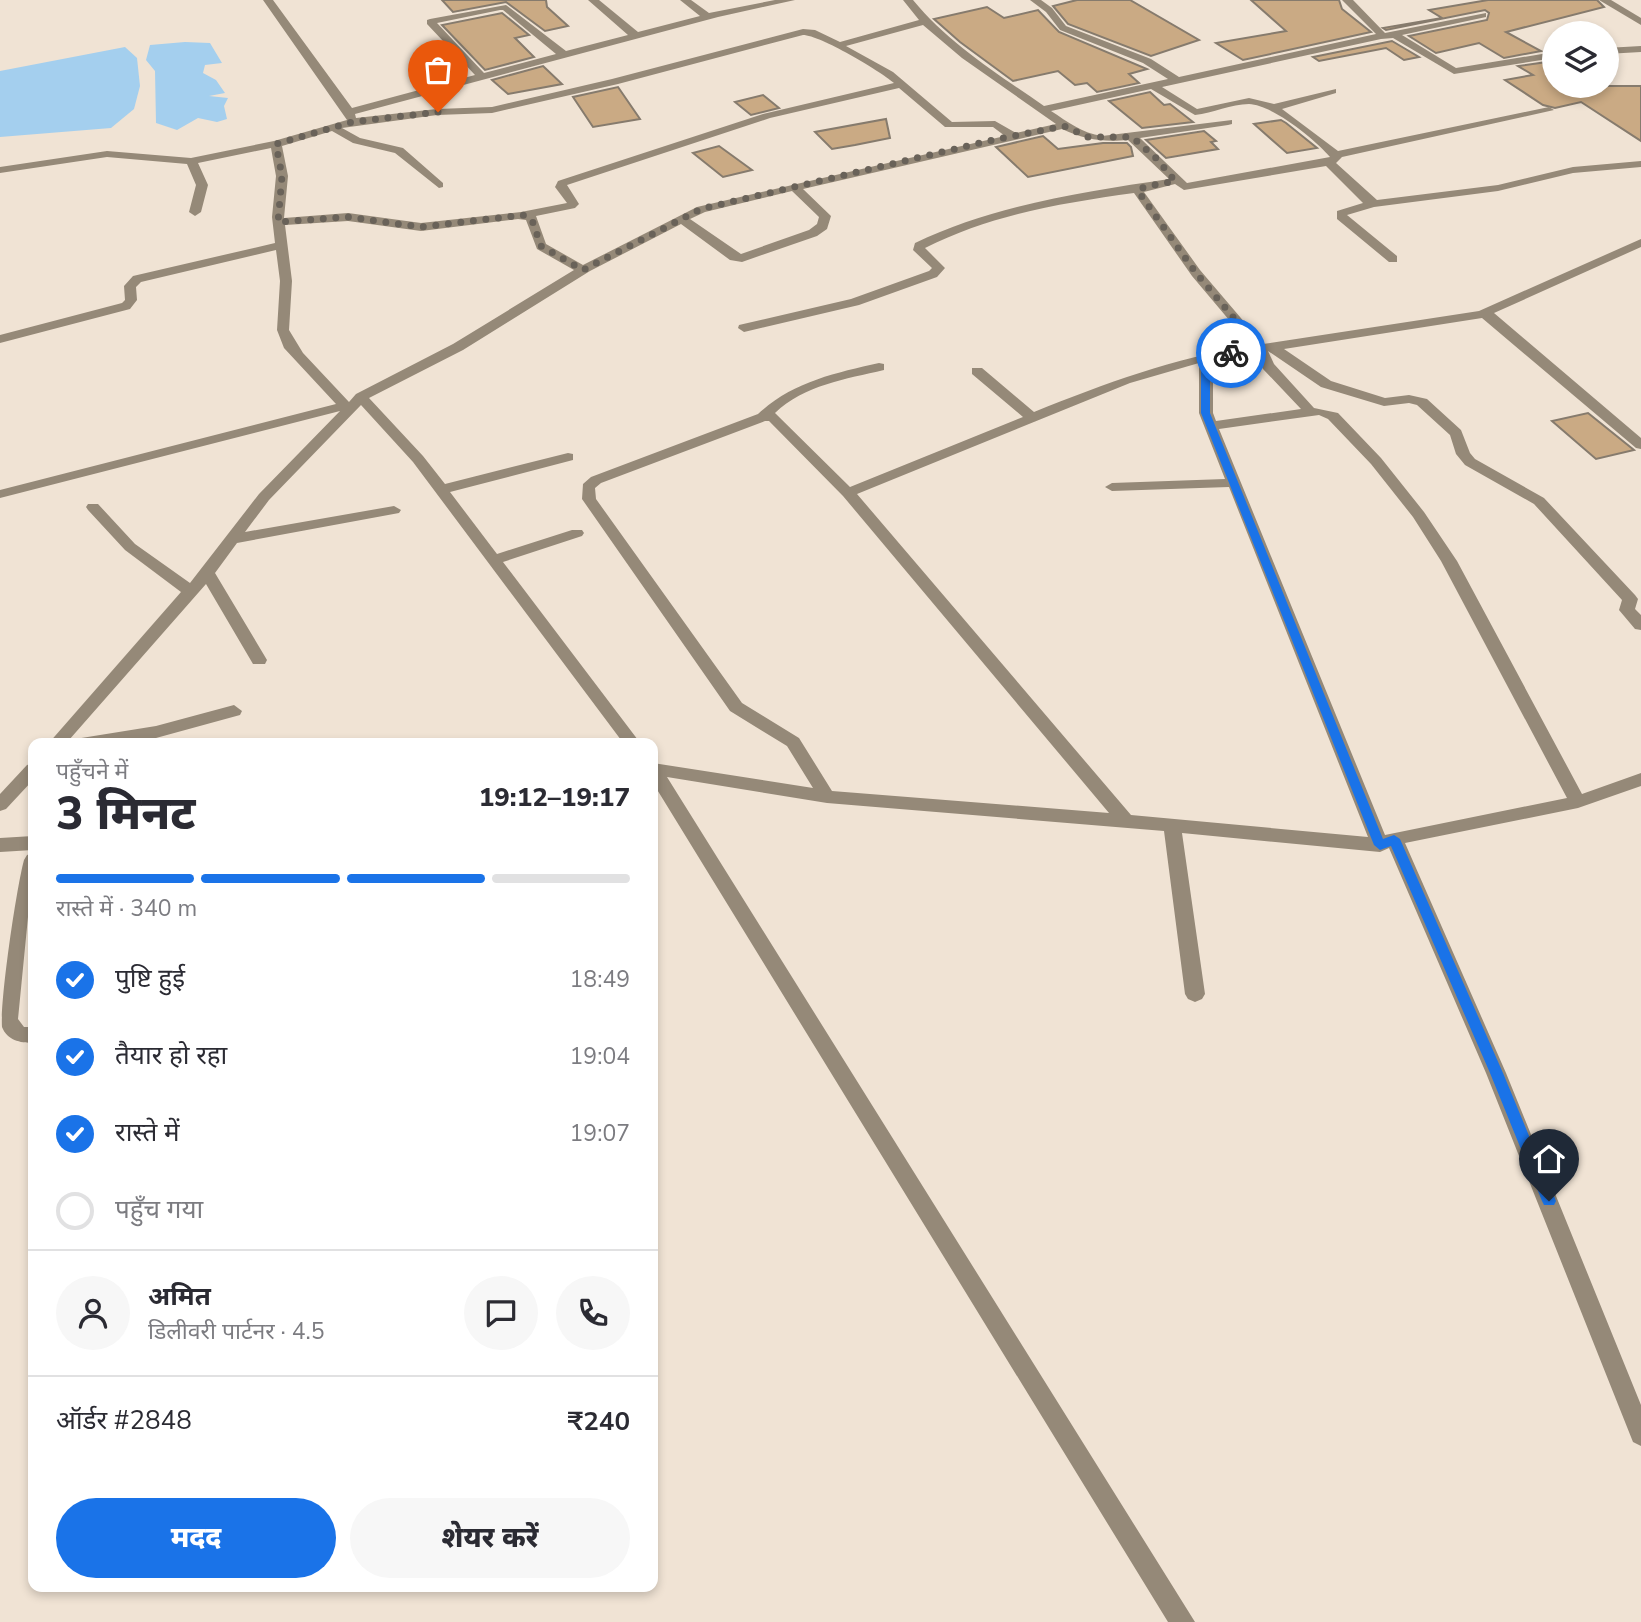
<!DOCTYPE html>
<html lang="hi">
<head>
<meta charset="utf-8">
<style>
	:root { --surface:#fff; --page:#f7f7f7; --text:#2b2b33; --muted:#7c7c81; --line:#e1e1e2; --accent:#1a73e8 }
	body { margin:0; font-family:"Nunito Sans","Noto Sans Devanagari",sans-serif; background:var(--page); color:var(--text); height:100vh; display:flex; flex-direction:column; font-size:26px; white-space:nowrap }
	* { box-sizing:border-box; margin:0 }
	p { font-size:23px; color:var(--muted) }
	.icon { flex:none; width:38px; height:38px; fill:none; stroke:currentColor; stroke-width:2; stroke-linecap:round; stroke-linejoin:round }
	.map { position:relative; flex:1; overflow:hidden }
	.drawer { position:absolute; left:28px; top:738px; width:630px; height:854px; display:flex; flex-direction:column; background:var(--surface); border-radius:14px; box-shadow:0 4px 10px #0003 }
	.drawer>* { flex:none }
	.buttons { position:absolute; left:1542px; top:21px; display:grid; gap:14px }
	.buttons a { display:grid; place-items:center; width:77px; height:77px; border-radius:50%; background:var(--surface); box-shadow:0 4px 10px #0003; font-size:35px }
	.pin { position:absolute; display:grid; place-items:center; width:60px; height:60px; color:#fff; margin:-72px -30px; border-radius:50% 50% 50% 0; rotate:-45deg; box-shadow:0 0 7px #0007 }
	.pin .icon { rotate:45deg }
	.courier { position:absolute; display:grid; place-items:center; width:70px; height:70px; margin:-35px; border:5px solid #1a73e8; border-radius:50%; background:#fff; color:#222; box-shadow:0 2px 9px #0007 }
	.headline em { font-style:normal; font-weight:800 }
	.headline div { display:flex; flex-direction:column-reverse }
	.headline { display:flex; align-items:center; justify-content:space-between; height:119px; padding:0 28px }
	h1 { font-size:46px; font-weight:800; line-height:52px }
	.bar { display:grid; grid-template-columns:repeat(4,1fr); gap:10px 7px; align-content:center; height:84px; padding:0 28px }
	.bar i { height:9px; border-radius:5px; background:var(--line) }
	.bar .active { background:var(--accent) }
	.bar p { grid-column:span 4 }
	.line { display:flex; align-items:center; gap:18px; padding:0 28px; border-top:2px solid var(--line) }
	.line div { flex:1 }
	.round { display:grid; place-items:center; flex:none; width:74px; height:74px; border-radius:37px; background:var(--page) }
	ol { padding:0 28px; list-style:none }
	li { display:flex; align-items:center; gap:21px; height:77px }
	li p { margin-inline-start:auto }
	li .icon { padding:7px; border-radius:50%; background:var(--accent); color:#fff; stroke-width:4 }
	li:last-child { color:var(--muted) }
	li i { width:38px; height:38px; border:4px solid var(--line); border-radius:50% }
	.primary-button { display:flex; gap:14px; margin-top:auto; padding:14px 28px }
	.primary-button a { flex:1; height:80px; border-radius:42px; background:var(--accent); color:#fff; font-size:28px; font-weight:800; line-height:80px; text-align:center }
	.primary-button a+a { background:var(--page); color:var(--text) }
	.map>svg:first-child { display:block }
	.water { fill:#a4cfee }
	.building { fill:#caaa84; stroke:#867b6d; stroke-width:2 }
	.lines { fill:none; stroke-linecap:round; stroke-linejoin:round }
	.minor { fill:#958978; fill-rule:evenodd }
	.route { fill:#1a73e8 }
	.done { stroke:#696259; stroke-width:7; stroke-dasharray:0 12.6 }
</style>
</head>
<body>
<div class="map">
<svg width="1641" height="1622" viewBox="0 0 1641 1622">
	<rect width="100%" height="100%" fill="#f0e3d4"/>
	<g class="water">
		<polygon points="185,42 210,43 222,63 205,65 203,73 216,80 225,93 209,96 228,98 224,106 227,119 217,122 198,118 177,130 156,123 155,71 146,60 150,45"/>
		<polygon points="125,47 137,58 140,86 134,109 111,128 0,137 0,71"/>
	</g>
	<g class="building">
		<polygon points="442,0 546,0 547,7 568,26 545,31 506,2 453,12"/>
		<polygon points="1077,0 1130,0 1199,40 1151,56 1068,24 1053,6"/>
		<polygon points="1251,0 1339,0 1342,9 1371,32 1243,60 1216,43 1286,31"/>
		<polygon points="1488,0 1597,0 1604,7 1506,32 1541,51 1504,58 1479,43 1436,53 1409,36 1487,20 1489,13 1485,10 1386,30 1383,28 1442,18 1429,10"/>
		<polygon points="987,7 1004,18 1038,10 1059,32 1147,69 1129,74 1139,83 1097,92 1087,83 1075,85 1058,71 1013,81 960,42 934,19"/>
		<polygon points="502,13 529,35 515,38 534,57 485,70 442,25"/>
		<polygon points="1392,41 1419,57 1404,60 1386,48 1319,61 1313,57"/>
		<polygon points="1554,61 1554,86 1641,86 1641,141 1581,102 1555,108 1543,105 1505,80 1533,75 1518,66"/>
		<polygon points="543,66 562,84 508,94 492,80"/>
		<polygon points="618,87 640,119 593,127 573,97"/>
		<polygon points="1150,92 1164,105 1170,104 1193,122 1142,128 1109,101"/>
		<polygon points="763,95 779,108 751,115 735,102"/>
		<polygon points="886,119 890,138 855,145 832,149 815,132"/>
		<polygon points="1281,120 1286,123 1317,148 1287,153 1254,124"/>
		<polygon points="1204,131 1216,141 1211,142 1218,149 1166,158 1146,140"/>
		<polygon points="1043,136 1058,149 1103,143 1127,143 1131,147 1133,156 1028,177 996,147"/>
		<polygon points="719,146 752,170 723,177 693,153"/>
		<polygon points="1588,413 1634,450 1596,459 1552,421"/>
	</g>
	<g class="lines">
		<g class="minor">
			<path d="M263 0H273L352 108 475 75 427 24V20L430 19 506 5 566 51 628 35 588 0H599L638 32 700 16 680 0H691L709 13 775 0H795L718 17 355 114 356 118 437 109 492 107 612 79 803 29 815 30 840 42 919 20 903 0H913C949 44 998 74 1044 106L1168 79 1143 63 1060 30 1046 12 1030 0H1041L1052 8 1066 26 1151 59 1179 77 1376 34 1342 0H1353L1385 33 1486 13V17L1402 35 1456 68 1554 52V58L1454 74 1393 38 1381 39 1162 87 1197 109 1249 98 1274 104 1336 89V93L1282 109 1338 151 1549 107 1554 110 1342 157 1336 163 1377 200 1498 185 1573 167 1641 161V167L1573 173 1498 191 1374 207 1347 215 1397 256V262H1389L1337 219V211L1363 203 1326 166 1184 190 1175 184 1144 192 1200 270 1263 344 1479 311 1641 239V247L1494 313 1641 438V449L1636 448 1482 318 1284 349 1331 381 1385 398 1409 395 1427 399 1461 430 1470 453 1475 459 1544 498 1635 595 1638 599 1635 609 1641 615V630L1635 629 1619 610 1622 600 1534 504 1465 465 1456 454 1450 435 1417 405 1409 403 1384 406 1321 387 1268 351 1274 364 1314 408 1338 413 1381 458 1424 512 1457 561 1582 794 1641 773V786L1578 808 1405 843 1506 1073 1641 1405V1446L1633 1442 1486 1073 1389 848 1380 852 1182 833 1205 994 1202 999 1195 1002 1188 999 1185 994 1164 831 827 803 667 777 1195 1622H1168L653 783V763L813 788 787 746 730 711 582 499 583 484 591 477 758 414C792 382 835 373 879 363L884 364V370C846 379 804 385 775 413L850 487 1023 417 972 374V368H982L1034 412C1106 383 1173 358 1251 346L1192 276 1134 193C1061 203 991 215 925 248L945 268 937 277 859 305 744 332 738 328 739 325 851 299 929 271 932 268 913 250 915 243C994 205 1083 192 1169 179L1128 140C1102 142 1086 140 1062 129L803 189 831 216 827 229 817 236 742 262 730 260 681 224 590 271 463 350 369 398 423 456 445 484 568 453 573 454V460L450 492 497 554 572 530H582L584 533 582 536 503 562 641 744H624L413 462 361 405 269 500 245 532 394 506 401 510 399 513 237 543 215 573 267 660 265 664H253L206 584 69 740 156 726 234 705 242 711 240 715 156 738 116 744H67L69 741 66 744H48L181 592 125 550 88 510 86 507 88 504H98L135 544 190 583 259 494 340 411 0 498V490L336 404 284 348 277 330 280 281 276 250 141 282 136 287 137 300 130 309 0 343V335L122 303 125 300 124 286 133 276 275 243 272 217 276 176 271 148 198 163 208 185 201 212 195 216 189 212 196 185 187 164 107 157 0 173V167L107 151 191 158 274 141 347 120ZM500 10H503L556 54 484 73 437 23ZM923 25 962 58 1056 124 1016 133 995 121 952 122 893 72 846 46ZM803 35C820 35 880 71 894 83L763 114 558 181 555 187 567 203 521 212 421 223 348 213 284 218 288 176 282 146 332 131 353 143 395 153 439 188 443 187V183L403 148 360 138 342 128 437 115 492 113 618 84ZM899 88 945 127H993L1005 136 697 207 583 265 546 244 536 216 575 208 579 204 567 185 770 118ZM1151 89 1195 115C1213 113 1231 104 1249 104 1273 105 1316 140 1330 157L1187 183 1140 138 1228 125 1232 124V120L1102 136C1082 133 1068 122 1051 111ZM792 191 819 217 817 224 809 230 741 254 690 219 705 212ZM518 219 526 220 537 249 574 270 453 344 356 394 349 402 303 353 289 330 292 281 285 225 348 221 421 231ZM1255 353 1263 369 1301 409 1216 421 1213 413V360ZM1199 363V413L1225 479 1112 483 1105 487 1112 491 1229 487 1368 837 1131 815 857 494 1130 383ZM1319 415 1328 419 1371 464 1413 517 1441 561 1567 798 1385 835 1219 429ZM765 421H769L843 496 1109 813 832 791 799 738 742 703 596 499 595 488 601 483Z"/>
			<polygon points="1599,0 1611,0 1641,18 1641,25"/>
			<polygon points="1641,46 1641,52 1606,54 1606,48"/>
			<polygon points="33,763 33,780 6,809 0,811 0,794 27,765"/>
			<polygon points="33,836 33,850 0,852 0,838"/>
			<path d="M33 853V896L28 917 18 1019 24 1027H33V1043C20 1043 7 1040 2 1027 0 1001 16 890 24 860L27 855Z"/>
		</g>
	</g>
	<polygon class="route" points="1231,351 1234,355 1210,359 1210,413 1383,839 1394,835 1400,839 1503,1073 1556,1201 1554,1205 1544,1205 1542,1201 1490,1073 1391,846 1380,850 1374,845 1201,413 1201,357"/>
	<g class="lines">
		<polyline class="done" points="438,112 352,122 276,144 282,176 278,222 348,217 421,227 523,215 532,220 541,246 583,270 701,209 993,140 1064,126 1088,137 1132,137 1157,159 1175,181 1144,187 1138,191 1196,273 1260,349 1231,353"/>
	</g>
</svg>
<div class="buttons">
<a><svg class="icon" aria-label="layers" viewBox="0 0 24 24"><path d="M12 4l9 5-9 5-9-5zM3 14l9 5 9-5"/></svg></a>
</div>
<div class="pin" style="left:438px;top:112px;background:#ea580c"><svg class="icon" aria-label="bag" viewBox="0 0 24 24"><path d="M5 8h14l-1 12H6zM9 8a3 3 0 0 1 6 0"/></svg></div>
<div class="pin" style="left:1549px;top:1201px;background:#1f2937"><svg class="icon" aria-label="home" viewBox="0 0 24 24"><path d="M3 11l9-7 9 7M6 9v11h12V9"/></svg></div>
<div class="courier" style="left:1231px;top:353px"><svg class="icon" aria-label="bike" viewBox="0 0 24 24"><circle cx="6" cy="16" r="4"/><circle cx="18" cy="16" r="4"/><path d="M6 16l4-8h5l3 8M10 8l3 8H6M13 5h3"/></svg></div>
<section class="drawer">
<div class="headline"><div><h1>3 मिनट</h1><p>पहुँचने में</p></div><em>19:12–19:17</em></div>
<div class="bar"><i class="active"></i><i class="active"></i><i class="active"></i><i></i><p>रास्ते में · 340 m</p></div>
<ol>
<li><svg class="icon" aria-label="check" viewBox="0 0 24 24"><path d="M5 12l5 5 9-10"/></svg>पुष्टि हुई<p>18:49</p></li>
<li><svg class="icon" aria-label="check" viewBox="0 0 24 24"><path d="M5 12l5 5 9-10"/></svg>तैयार हो रहा<p>19:04</p></li>
<li><svg class="icon" aria-label="check" viewBox="0 0 24 24"><path d="M5 12l5 5 9-10"/></svg>रास्ते में<p>19:07</p></li>
<li><i></i>पहुँच गया</li>
</ol>
<div class="line" style="height:126px"><a class="round"><svg class="icon" aria-label="person" viewBox="0 0 24 24"><circle cx="12" cy="8" r="4"/><path d="M4 21q1-7 8-7t8 7"/></svg></a><div><b>अमित</b><p>डिलीवरी पार्टनर · 4.5</p></div><a class="round"><svg class="icon" aria-label="chat" viewBox="0 0 24 24"><path d="M4 5h16v11H9l-5 4z"/></svg></a><a class="round"><svg class="icon" aria-label="phone" viewBox="0 0 24 24"><path d="M5 4h4l2 5-3 2q2 4 5 5l2-3 5 2v4C11 20 4 13 5 4z"/></svg></a></div>
<div class="line" style="height:91px"><div>ऑर्डर #2848</div><b>₹240</b></div>
<div class="primary-button"><a>मदद</a><a>शेयर करें</a></div>
</section>
</div>
</body>
</html>
